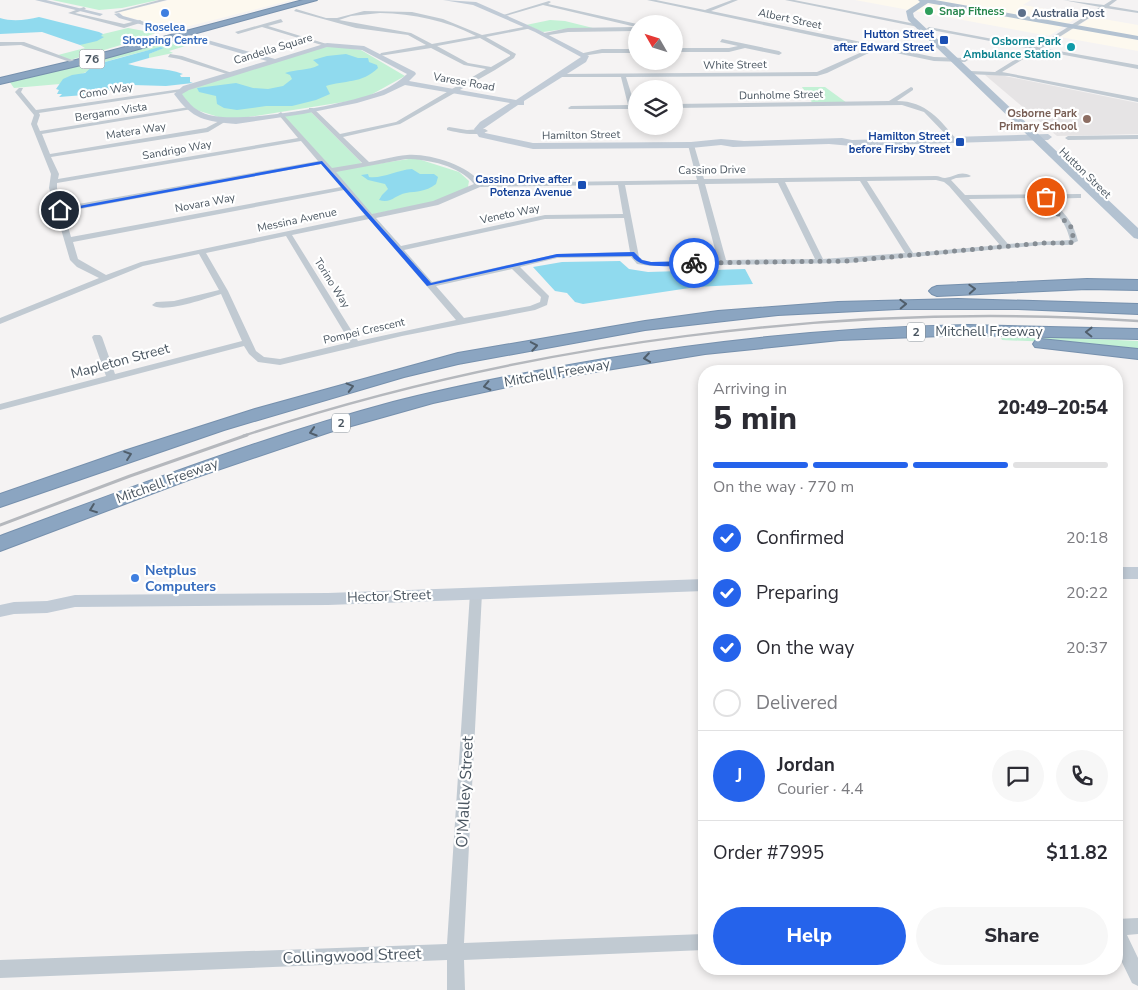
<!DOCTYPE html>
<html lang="en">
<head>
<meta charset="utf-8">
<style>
	:root { --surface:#fff; --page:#f7f7f7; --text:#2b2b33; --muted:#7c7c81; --line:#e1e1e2; --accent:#2563eb }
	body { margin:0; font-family:"Nunito Sans",sans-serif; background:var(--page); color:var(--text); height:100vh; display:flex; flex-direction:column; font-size:19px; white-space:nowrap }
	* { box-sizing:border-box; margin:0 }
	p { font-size:16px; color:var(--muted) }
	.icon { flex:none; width:28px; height:28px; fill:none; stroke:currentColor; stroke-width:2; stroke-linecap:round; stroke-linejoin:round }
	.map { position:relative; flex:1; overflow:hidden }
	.side { position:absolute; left:698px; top:365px; width:425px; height:610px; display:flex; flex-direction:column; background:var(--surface); border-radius:20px; box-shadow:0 2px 8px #0003 }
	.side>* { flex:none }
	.needle { width:32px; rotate:309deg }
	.tools { position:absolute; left:628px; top:15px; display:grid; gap:10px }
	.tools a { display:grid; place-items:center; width:55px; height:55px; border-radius:50%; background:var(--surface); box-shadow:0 2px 8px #0003; font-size:25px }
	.pin { position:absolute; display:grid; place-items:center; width:42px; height:42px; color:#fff; margin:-21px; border:2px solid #fff; border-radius:50%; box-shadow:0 1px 5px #0007 }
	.courier { position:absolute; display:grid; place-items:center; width:50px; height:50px; margin:-25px; border:4px solid #2563eb; border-radius:50%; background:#fff; color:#222; box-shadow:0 1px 6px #0007 }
	.overview em { font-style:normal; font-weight:800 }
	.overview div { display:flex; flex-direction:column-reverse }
	.overview { display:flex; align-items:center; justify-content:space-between; height:85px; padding:0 15px }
	h1 { font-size:32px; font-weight:800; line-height:38px }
	.bar { display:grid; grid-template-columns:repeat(4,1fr); gap:8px 5px; align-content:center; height:60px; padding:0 15px }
	.bar i { height:6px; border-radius:4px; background:var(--line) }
	.bar .current { background:var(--accent) }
	.bar p { grid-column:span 4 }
	.line { display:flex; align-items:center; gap:12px; padding:0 15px; border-top:1px solid var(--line) }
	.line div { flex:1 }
	.round { display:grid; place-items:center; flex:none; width:52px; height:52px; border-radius:26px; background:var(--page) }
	ol { padding:0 15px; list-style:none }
	li { display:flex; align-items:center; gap:15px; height:55px }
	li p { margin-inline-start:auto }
	li .icon { padding:5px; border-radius:50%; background:var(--accent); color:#fff; stroke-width:4 }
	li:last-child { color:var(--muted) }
	li i { width:28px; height:28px; border:2px solid var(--line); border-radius:50% }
	.button { display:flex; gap:10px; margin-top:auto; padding:10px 15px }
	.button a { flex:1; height:58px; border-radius:30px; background:var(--accent); color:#fff; font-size:20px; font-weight:800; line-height:58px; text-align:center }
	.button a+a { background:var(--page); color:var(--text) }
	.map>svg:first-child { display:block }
	.commercial { fill:#fdf9ef }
	.education { fill:#e6e4e5 }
	.green { fill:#c3f1d5 }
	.water { fill:#90daee }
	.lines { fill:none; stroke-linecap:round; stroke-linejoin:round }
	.highway-casing { stroke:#7690ad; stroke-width:2 }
	.street { fill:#c1cad2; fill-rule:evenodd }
	.secondary { fill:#c1cbd6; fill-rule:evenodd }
	.primary { fill:#b3c2d1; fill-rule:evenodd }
	.highway { fill:#8ba5c1; fill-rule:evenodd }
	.rail-far1 { stroke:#b5b8bd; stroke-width:2.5 }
	.rail { stroke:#b5b8bd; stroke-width:3 }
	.oneway { stroke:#505e6b }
	.route { fill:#2563eb }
	.done { stroke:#868d94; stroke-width:5; stroke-dasharray:0 9 }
	.leisure-dot { fill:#2e9e5b; stroke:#fff; stroke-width:2 }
	.shop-dot { fill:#3f7fe0; stroke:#fff; stroke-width:2 }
	.service-dot { fill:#5c6f8a; stroke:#fff; stroke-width:2 }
	.transit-dot { fill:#1a4fb4; stroke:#fff; stroke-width:2 }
	.culture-dot { fill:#0f9aa8; stroke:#fff; stroke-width:2 }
	.education-dot { fill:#8d6e63; stroke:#fff; stroke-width:2 }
	.labels { text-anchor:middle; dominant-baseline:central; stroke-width:4.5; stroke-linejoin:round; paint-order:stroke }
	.far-leisure-label { font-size:11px; font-weight:bold; fill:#27864d; stroke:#fff; text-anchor:start }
	.far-service-label { font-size:11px; font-weight:bold; fill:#4e5e75; stroke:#fff; text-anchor:start }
	.far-street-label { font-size:11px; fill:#4a5661; stroke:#fff }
	.far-shop-label { font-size:11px; font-weight:bold; fill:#366cbe; stroke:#fff }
	.far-transit-label { font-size:11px; font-weight:bold; fill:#164399; stroke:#fff; text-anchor:end }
	.far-culture-label { font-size:11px; font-weight:bold; fill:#0d838f; stroke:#fff; text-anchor:end }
	.far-education-label { font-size:11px; font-weight:bold; fill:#785e54; stroke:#fff; text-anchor:end }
	.shield { fill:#fff; stroke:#808990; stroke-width:1 }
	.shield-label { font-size:12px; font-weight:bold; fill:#4a5661 }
	.street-label { font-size:14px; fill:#4a5661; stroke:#fff }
	.shop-label { font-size:14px; font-weight:bold; fill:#366cbe; stroke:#fff; text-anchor:start }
	.near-street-label { font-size:16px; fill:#4a5661; stroke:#fff }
</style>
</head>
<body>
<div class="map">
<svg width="1138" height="990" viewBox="0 0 1138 990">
	<rect width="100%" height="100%" fill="#f5f3f3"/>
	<g class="commercial">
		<polygon points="170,0 292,0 182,28 175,28 123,16 120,12"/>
		<polygon points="855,0 1031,0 1023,5 1081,15 1049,36"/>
		<polygon points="1092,17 1138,25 1138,51 1060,37"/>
	</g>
	<polygon class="education" points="985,75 1000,75 1138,103 1138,134 1057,136"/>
	<g class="green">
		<polygon points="52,0 158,0 122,8 99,10"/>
		<polygon points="550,20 565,21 593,28 565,29 543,32 526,25"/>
		<polygon points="128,28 155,33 138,40 70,60 58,55 85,48 80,45 103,34"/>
		<path d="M164 41 192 44 169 51 173 53 149 58V54L163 48C143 51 124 56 105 62 98 65 91 70 84 73 75 77 67 74 60 84L14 88 9 81Z"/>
		<polygon points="333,46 361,50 405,76 367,97 356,100 236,119 228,120 193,109 181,94 182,91 321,48"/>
		<polygon points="802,87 825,87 847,103 813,104"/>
		<polygon points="309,110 359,160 362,164 329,170 282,114"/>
		<polygon points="415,158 459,172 469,181 468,187 437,201 369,215 331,171"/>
		<polygon points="1001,338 1072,338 1138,341 1138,350 1074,343 1002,340"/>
	</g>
	<g class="water">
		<path d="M39 17 99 32 103 34 101 36 104 37 97 41 80 45 42 32 0 34V18C12 22 27 20 39 17Z"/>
		<path d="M160 47 164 48 149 54V58L128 64C146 70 165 67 183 74L180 75 181 77H190V82L193 83 166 86 133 85 132 87 117 88 115 90 100 91 97 94 59 97 62 94H57L59 90 56 89 63 79 72 75 85 73 93 66 105 62Z"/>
		<path d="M346 54 358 58H368L369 62 377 65 378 68C362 84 344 80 326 86L330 94 316 100 292 106H266L237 110 224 108 217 104 216 96 199 92 197 88 236 83 253 88 268 89 283 86 292 79 290 75 285 73C296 69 308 71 319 65L313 60 327 56Z"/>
		<path d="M412 169 420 174H434L438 177 436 184C426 192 417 191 406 193 395 195 391 204 379 200L382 195 388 189 385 184 368 180 361 175 368 174 369 177C382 179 397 170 412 169Z"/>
		<polygon points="620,261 629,269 648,272 745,269 753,284 696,287 583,304 575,302 567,293 555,291 533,267 562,262"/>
	</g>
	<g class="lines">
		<g class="highway-casing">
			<g id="highway">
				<polygon points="303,0 317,0 77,66 0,84 0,78 72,61"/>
				<polygon points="1087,279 1138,280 1138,290 1087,289 937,296 932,294 929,291 932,288 937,286"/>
				<polygon points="958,299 1138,304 1138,314 1018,309 898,309 778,315 645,330 458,364 404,377 224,430 0,507 0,494 124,451 255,409 458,353 645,321 718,311 838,302"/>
				<path d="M968 325 1138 329V339L968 335 840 340 705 354 521 384 433 403 330 432 191 479 0 551V536C130 488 259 438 393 402 463 384 533 371 604 359 725 339 846 327 968 325Z"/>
				<polygon points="1041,339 1138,349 1138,359 1035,347 1033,344 1035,341"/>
			</g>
		</g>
		<g class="street">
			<polygon points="159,0 167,0 116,13 114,12"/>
			<polygon points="647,0 656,0 705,10 732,0 738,0 711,11 934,57 965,58 968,60 965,62 934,61 877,49 827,73 817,76 626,77 636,109 569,109 568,108 571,106 628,105 621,77 560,77 558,74 817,72 871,48"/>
			<polygon points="785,0 794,0 921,25 918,27"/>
			<polygon points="1063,0 1104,5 1112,0 1117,0 1109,6 1138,11 1138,13 1105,8 1042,48 1138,65 1138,69 1038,50 1002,72 1138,98 1138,102 1009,76 968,74 970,71 995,72 1032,49 926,29 929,27 1036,47 1100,7"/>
			<polygon points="549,1 551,2 548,4 637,24 636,27 543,5 502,17 500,16"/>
			<polygon points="84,7 86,9 75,13 124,24 140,20 143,22 124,28 68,13"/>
			<path d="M296 9 326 18H337L364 11 412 12 443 19 482 35 529 26 532 28 486 37 516 54 514 58 495 70 400 124 343 137 369 162C381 160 394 156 407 155 428 153 468 165 481 183L697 180 688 145 691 143 694 145 704 179 936 176C939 176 942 178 945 178 955 177 960 170 971 176L969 177 956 178 951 180 965 195 1081 194V198H1078L1047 199C1063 209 1074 223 1078 241L1069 245H1042L848 263 651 266 637 264 631 257 557 258 520 267 549 296 547 305 535 310 402 336 280 365 258 362 249 354 244 346 0 410V404L106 376 92 337 94 335H100L102 337 115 374 242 341 221 294C207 298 163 314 152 305L156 302 174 301 219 290 199 254 143 266 0 324V318L99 278 77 267 70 260 49 188 51 174 31 124 34 115 15 92 19 88H23L21 92 36 110 181 89 184 91 39 113 40 115 37 124 40 131 189 107 192 109 42 134 50 154 206 128 223 119 228 120 208 132 51 157 59 174 58 179 298 138 278 114 281 112 332 168 362 163 309 110V108H313L340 134 396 122 486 69 464 65 431 48 379 56 381 53 426 45 408 35 356 28 294 11ZM380 13C414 14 445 20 476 36L432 44 411 33 339 20 351 16ZM480 38 510 55V56L491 67 468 63 437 46ZM301 141 318 161 62 207 57 188V183ZM406 159C428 159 460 166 474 184L433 201 372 214 336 172ZM321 164 341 187 71 237 64 212ZM936 180 944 182 949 186 1000 245 913 253 867 181ZM860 181 905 253 823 259 785 182ZM778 183 815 259 726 260 705 184ZM698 184 718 261 651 262 643 260 639 257 625 185ZM618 185 623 214 545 215 401 246 376 218 438 205 480 187ZM344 190 365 215 141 262 106 275 78 259 73 242ZM1033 198C1052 204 1066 221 1070 240L1008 244 969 199ZM624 218 630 252 557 254 432 282 404 250 545 219ZM369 219 456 320 358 341 292 235ZM286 236 350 342 280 359 264 357 256 351 228 291 206 253ZM512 269 541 297 540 302 530 306 464 318 436 286Z"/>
			<polygon points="281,19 283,22 268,26 330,45 325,46 262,27 238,34 235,32"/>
			<polygon points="636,27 636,31 568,32 543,36 540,34 568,28"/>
			<polygon points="722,39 779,51 782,53 779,55 745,48 729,52 674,52 674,48 729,48 738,46 720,42"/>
			<polygon points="0,42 24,42 75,61 70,62 21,45 0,46"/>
			<polygon points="602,49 636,49 636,53 602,53 582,56 579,54"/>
			<polygon points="170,54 182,56 235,74 230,75 179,59 168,57"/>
			<path d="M911 87 913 88V90L897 101C926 101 940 120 957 140V142H953L924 112 902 105 674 108V104L889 101Z"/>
			<path d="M449 127 467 130 485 129 488 131C477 137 459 133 447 130V128Z"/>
			<polygon points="1138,135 1138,139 1068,140 1065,138 1068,136"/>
			<polygon points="476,589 480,590 482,593 464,943 704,934 704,950 464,960 465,990 447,990 447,960 0,978 0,960 447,944 470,593 472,590"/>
			<polygon points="1138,918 1138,934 1127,935 1138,958 1138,986 1132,983 1116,950 1116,919"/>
		</g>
		<g class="secondary">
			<polygon points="35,0 46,0 103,14 100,16"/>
			<path d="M443 0 476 2 539 30 589 56 586 62 524 101V105H518L483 129 485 133 533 143 691 142 721 139 744 141 842 138 852 140 1048 134 1052 137 1048 140 852 146 829 144 733 147 721 145 691 148 533 149 479 137 474 129 480 122 510 103 405 85 384 95 357 103 303 114 236 124C205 121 193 120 174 94L183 86 267 61 119 18 114 14 119 13 123 16 275 59 327 43 364 46 415 72 416 74 409 81 516 100 581 57 535 32 473 5ZM327 47 362 50 407 74C398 82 389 88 378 92 343 105 243 124 209 115 196 111 190 105 182 94L189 90Z"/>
			<rect x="1116" y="567" width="22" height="12"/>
			<polygon points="704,579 704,591 328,605 75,607 47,613 14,614 0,617 0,605 14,602 47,601 75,595 328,593"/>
		</g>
		<polygon class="primary" points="918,0 935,0 1138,36 1138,40 928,3 913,13 914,17 1138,228 1138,239 1134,238 908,20 906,11 920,2"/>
		<use href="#highway" class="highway"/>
		<path class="rail-far1" d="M243 436C524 343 843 301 1138 321"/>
		<polyline class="rail" points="0,525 130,476 247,435"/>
	</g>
	<defs><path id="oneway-chevron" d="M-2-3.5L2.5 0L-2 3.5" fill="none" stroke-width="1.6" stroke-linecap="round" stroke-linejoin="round" transform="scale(1.25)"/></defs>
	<g class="oneway">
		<use href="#oneway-chevron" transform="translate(972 289) rotate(-3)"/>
		<use href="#oneway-chevron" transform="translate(903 304) rotate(-2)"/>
		<use href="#oneway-chevron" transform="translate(1089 332) rotate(-179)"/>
		<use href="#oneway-chevron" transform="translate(534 346) rotate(-10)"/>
		<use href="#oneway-chevron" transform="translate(647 358) rotate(172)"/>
		<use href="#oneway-chevron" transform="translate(487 386) rotate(168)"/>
		<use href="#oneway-chevron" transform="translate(350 387) rotate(-15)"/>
		<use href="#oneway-chevron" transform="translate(313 432) rotate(163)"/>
		<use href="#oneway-chevron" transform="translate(128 455) rotate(-19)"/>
		<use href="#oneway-chevron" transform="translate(93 509) rotate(159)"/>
	</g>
	<path class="route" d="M322 161 431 283 557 254 634 252 642 260 651 262 694 261 697 263 694 265C679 265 640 271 632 256L557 257 427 286 321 164 60 212 57 210Z"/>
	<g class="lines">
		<polyline class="done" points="694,263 848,261 1042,243 1070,243 1074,241 1071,227 1042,198 1046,197"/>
	</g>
	<circle class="leisure-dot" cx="929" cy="11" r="5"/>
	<g class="shop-dot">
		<circle cx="165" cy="13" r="5"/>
		<circle cx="135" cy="578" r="5"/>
	</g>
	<circle class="service-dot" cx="1022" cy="13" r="5"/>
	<g class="transit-dot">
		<rect x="939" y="35" width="10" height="10" rx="2.5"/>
		<rect x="955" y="137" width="10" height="10" rx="2.5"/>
		<rect x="577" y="180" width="10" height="10" rx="2.5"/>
	</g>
	<circle class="culture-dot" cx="1071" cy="47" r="5"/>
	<circle class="education-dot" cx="1087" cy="119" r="5"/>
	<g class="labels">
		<g class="far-leisure-label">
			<text x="939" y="11">Snap Fitness</text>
		</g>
		<g class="far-service-label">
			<text x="1032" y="13">Australia Post</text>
		</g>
		<g class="far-street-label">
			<text transform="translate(790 19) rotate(12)">Albert Street</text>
			<text transform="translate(273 49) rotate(-17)">Candella Square</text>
			<text transform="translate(735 65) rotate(-1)">White Street</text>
			<text transform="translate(464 82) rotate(10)">Varese Road</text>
			<text transform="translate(106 91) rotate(-9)">Como Way</text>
			<text transform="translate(781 95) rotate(-1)">Dunholme Street</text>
			<text transform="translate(111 112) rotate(-9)">Bergamo Vista</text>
			<text transform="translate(136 131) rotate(-9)">Matera Way</text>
			<text transform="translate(581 135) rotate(-1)">Hamilton Street</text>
			<text transform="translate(177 150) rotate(-10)">Sandrigo Way</text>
			<text transform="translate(712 170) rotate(-1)">Cassino Drive</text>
			<text transform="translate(1085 173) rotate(44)">Hutton Street</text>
			<text transform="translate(205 203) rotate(-11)">Novara Way</text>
			<text transform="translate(510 214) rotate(-12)">Veneto Way</text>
			<text transform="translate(297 220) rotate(-12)">Messina Avenue</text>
			<text transform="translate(332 283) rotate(58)">Torino Way</text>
			<text transform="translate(364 331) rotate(-13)">Pompei Crescent</text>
		</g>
		<g class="far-shop-label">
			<text x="165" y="27">Roselea<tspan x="165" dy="13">Shopping Centre</tspan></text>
		</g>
		<g class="far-transit-label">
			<text x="934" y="34">Hutton Street<tspan x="934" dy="13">after Edward Street</tspan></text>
			<text x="950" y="136">Hamilton Street<tspan x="950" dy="13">before Firsby Street</tspan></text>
			<text x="572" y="179">Cassino Drive after<tspan x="572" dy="13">Potenza Avenue</tspan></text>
		</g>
		<g class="far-culture-label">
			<text x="1061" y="41">Osborne Park<tspan x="1061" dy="13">Ambulance Station</tspan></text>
		</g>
		<g class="far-education-label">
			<text x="1077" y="113">Osborne Park<tspan x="1077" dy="13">Primary School</tspan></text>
		</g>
		<g class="shield">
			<rect x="79.5" y="49.5" width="25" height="19" rx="4"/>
			<rect x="907" y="322.5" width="18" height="19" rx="4"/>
			<rect x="332" y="413.5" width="18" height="19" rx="4"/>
		</g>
		<g class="shield-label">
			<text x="92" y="59">76</text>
			<text x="916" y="332">2</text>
			<text x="341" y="423">2</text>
		</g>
		<g class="street-label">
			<text x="989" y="331">Mitchell Freeway</text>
			<text transform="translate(120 361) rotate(-15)">Mapleton Street</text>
			<text transform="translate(557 373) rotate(-10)">Mitchell Freeway</text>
			<text transform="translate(167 481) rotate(-20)">Mitchell Freeway</text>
			<text transform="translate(389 596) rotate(-2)">Hector Street</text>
		</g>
		<g class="shop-label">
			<text x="145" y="570">Netplus<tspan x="145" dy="16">Computers</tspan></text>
		</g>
		<g class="near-street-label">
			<text transform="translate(465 792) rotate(-87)">O'Malley Street</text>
			<text transform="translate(352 956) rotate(-2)">Collingwood Street</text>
		</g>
	</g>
</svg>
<div class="tools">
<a><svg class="needle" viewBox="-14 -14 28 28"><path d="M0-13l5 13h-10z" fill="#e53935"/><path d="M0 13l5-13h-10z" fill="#7c7c81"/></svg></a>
<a><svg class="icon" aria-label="layers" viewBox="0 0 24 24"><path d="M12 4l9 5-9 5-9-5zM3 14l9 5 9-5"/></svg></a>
</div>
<div class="pin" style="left:1046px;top:197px;background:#ea580c"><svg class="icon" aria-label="bag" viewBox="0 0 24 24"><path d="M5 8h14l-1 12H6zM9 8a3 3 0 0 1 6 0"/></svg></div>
<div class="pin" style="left:60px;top:210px;background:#1f2937"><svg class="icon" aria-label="home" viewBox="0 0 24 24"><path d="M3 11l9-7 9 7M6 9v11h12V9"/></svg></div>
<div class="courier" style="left:694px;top:263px"><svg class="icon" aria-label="bike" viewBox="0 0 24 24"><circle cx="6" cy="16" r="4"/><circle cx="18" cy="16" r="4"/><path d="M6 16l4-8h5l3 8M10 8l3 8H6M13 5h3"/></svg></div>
<section class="side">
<div class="overview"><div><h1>5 min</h1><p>Arriving in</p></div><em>20:49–20:54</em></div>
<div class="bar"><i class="current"></i><i class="current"></i><i class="current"></i><i></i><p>On the way · 770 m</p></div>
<ol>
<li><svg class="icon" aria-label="check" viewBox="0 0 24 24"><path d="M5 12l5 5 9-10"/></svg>Confirmed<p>20:18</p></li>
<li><svg class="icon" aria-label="check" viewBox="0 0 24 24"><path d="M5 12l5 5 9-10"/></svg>Preparing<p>20:22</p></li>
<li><svg class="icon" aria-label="check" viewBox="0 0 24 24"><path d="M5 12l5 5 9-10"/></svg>On the way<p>20:37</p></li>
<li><i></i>Delivered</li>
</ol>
<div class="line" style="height:90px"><b class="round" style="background:var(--accent);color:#fff">J</b><div><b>Jordan</b><p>Courier · 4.4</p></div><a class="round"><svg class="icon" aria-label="chat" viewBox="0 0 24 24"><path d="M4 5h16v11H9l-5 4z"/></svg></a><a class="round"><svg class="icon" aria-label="phone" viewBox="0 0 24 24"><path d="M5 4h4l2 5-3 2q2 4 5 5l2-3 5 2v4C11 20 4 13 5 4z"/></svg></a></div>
<div class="line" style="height:65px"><div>Order #7995</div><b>$11.82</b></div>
<div class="button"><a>Help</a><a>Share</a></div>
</section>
</div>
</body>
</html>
